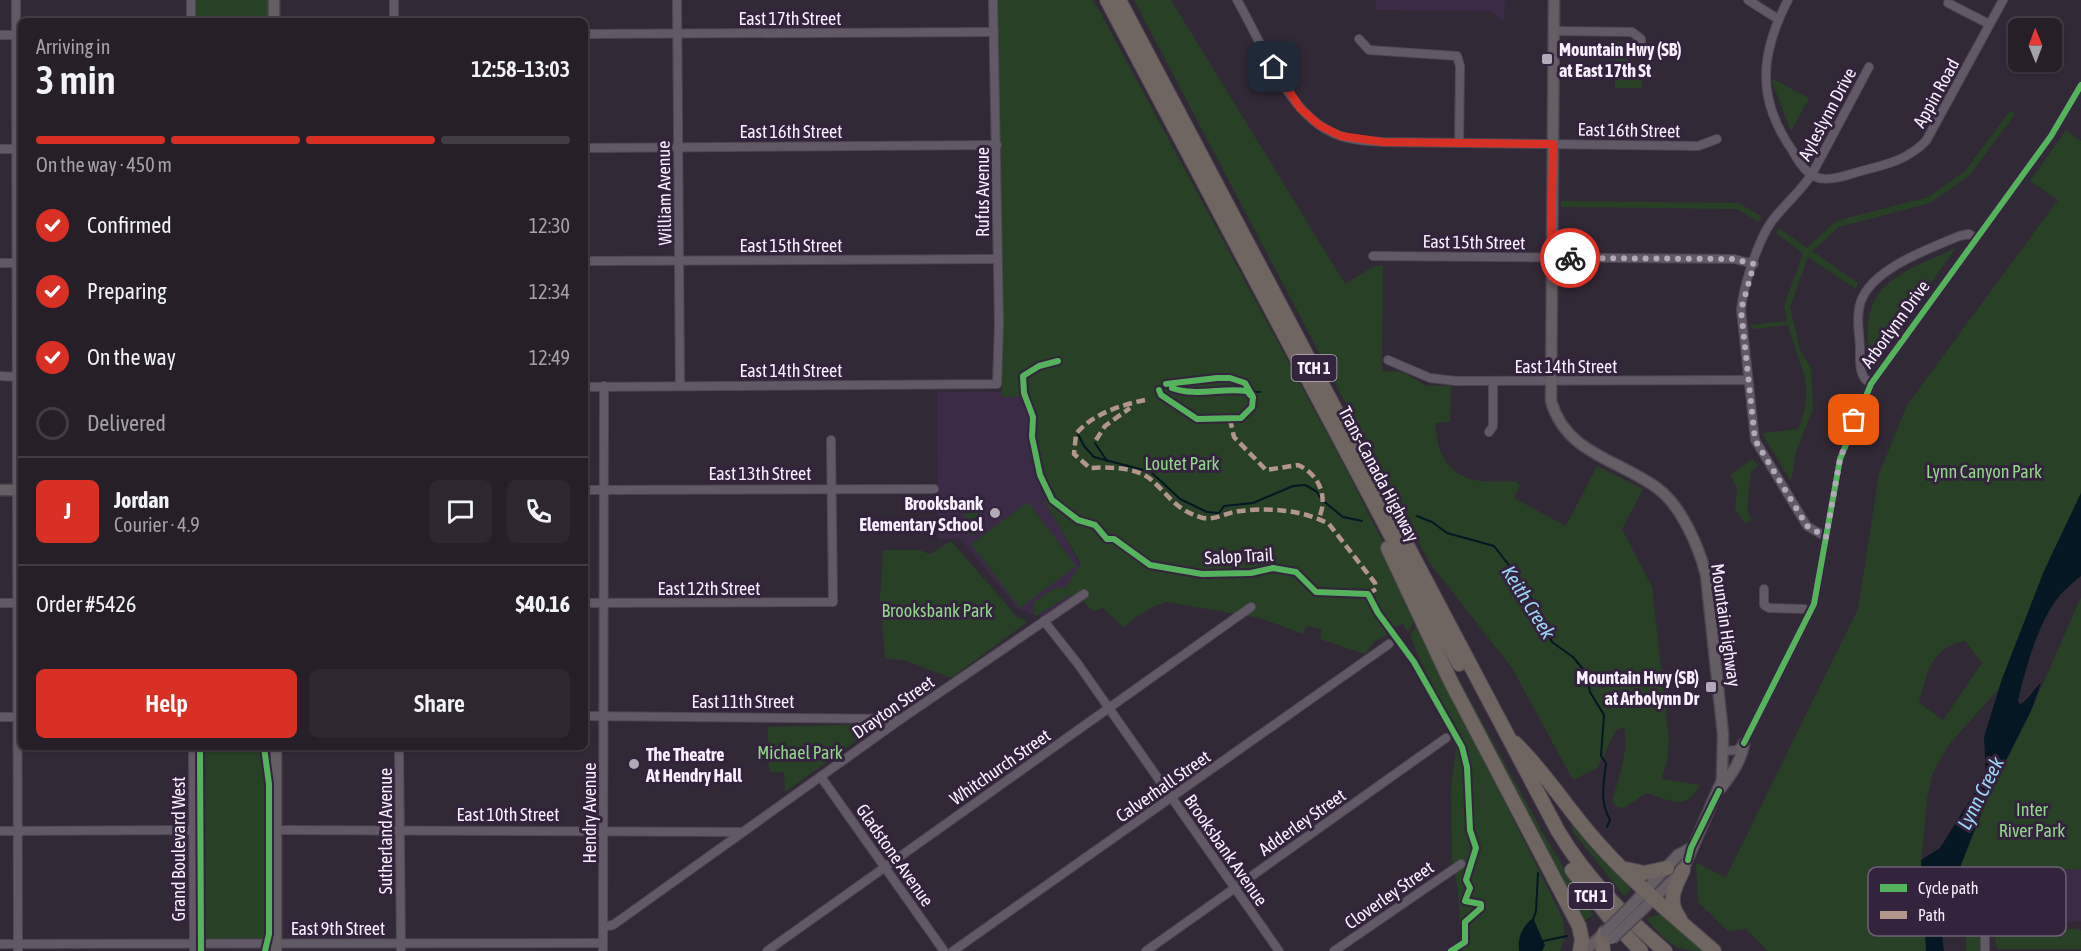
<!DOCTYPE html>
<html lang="en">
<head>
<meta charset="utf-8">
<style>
	:root { --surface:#261f28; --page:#2e2730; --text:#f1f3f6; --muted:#a4a2a8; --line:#423d45; --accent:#d93025 }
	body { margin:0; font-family:"Asap Condensed",sans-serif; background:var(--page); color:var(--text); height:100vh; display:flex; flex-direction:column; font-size:22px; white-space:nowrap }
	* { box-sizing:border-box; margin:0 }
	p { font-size:20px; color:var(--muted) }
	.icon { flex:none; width:33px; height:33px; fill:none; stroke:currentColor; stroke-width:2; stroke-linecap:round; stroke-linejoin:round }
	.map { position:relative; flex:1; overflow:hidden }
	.side { position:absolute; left:18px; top:18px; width:570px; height:732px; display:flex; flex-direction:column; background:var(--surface); border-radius:9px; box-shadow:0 2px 4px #0004,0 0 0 2px var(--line) }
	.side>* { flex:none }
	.needle { width:39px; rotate:359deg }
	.controls { position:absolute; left:2008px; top:18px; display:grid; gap:12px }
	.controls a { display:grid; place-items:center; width:54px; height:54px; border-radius:9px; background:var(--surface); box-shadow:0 2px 4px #0004,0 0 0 2px var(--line); font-size:30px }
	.pin { position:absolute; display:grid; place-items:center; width:51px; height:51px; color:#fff; margin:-26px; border-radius:12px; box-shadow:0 3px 9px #0006 }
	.courier { position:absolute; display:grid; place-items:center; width:60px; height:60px; margin:-30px; border:4px solid #d93025; border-radius:50%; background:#fff; color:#222; box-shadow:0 2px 8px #0007 }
	.headline em { font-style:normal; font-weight:600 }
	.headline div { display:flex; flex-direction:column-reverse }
	.headline { display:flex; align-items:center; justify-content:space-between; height:102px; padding:0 18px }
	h1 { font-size:39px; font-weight:600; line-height:45px }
	.bar { display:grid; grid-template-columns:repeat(4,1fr); gap:9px 6px; align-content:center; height:72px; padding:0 18px }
	.bar i { height:8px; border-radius:4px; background:var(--line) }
	.bar .on { background:var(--accent) }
	.bar p { grid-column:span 4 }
	.line { display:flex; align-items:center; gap:15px; padding:0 18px; border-top:2px solid var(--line) }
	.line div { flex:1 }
	.round { display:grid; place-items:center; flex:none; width:63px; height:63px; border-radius:9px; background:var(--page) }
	ol { padding:0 18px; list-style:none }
	li { display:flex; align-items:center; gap:18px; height:66px }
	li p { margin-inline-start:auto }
	li .icon { padding:6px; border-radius:50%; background:var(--accent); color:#fff; stroke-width:4 }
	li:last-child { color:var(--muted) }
	li i { width:33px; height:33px; border:3px solid var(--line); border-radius:50% }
	.action { display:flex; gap:12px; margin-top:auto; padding:12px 18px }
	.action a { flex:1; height:69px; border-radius:9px; background:var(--accent); color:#fff; font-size:24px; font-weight:600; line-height:69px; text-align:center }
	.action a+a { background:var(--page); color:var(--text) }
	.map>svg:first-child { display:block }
	.built { fill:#3c2b47 }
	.green { fill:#284026; fill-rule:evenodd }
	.water { fill:#041723 }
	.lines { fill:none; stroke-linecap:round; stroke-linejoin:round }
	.stream { stroke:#041723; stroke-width:2 }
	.street-casing { stroke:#4e4752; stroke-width:10 }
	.secondary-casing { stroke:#4e4752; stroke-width:13 }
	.highway-casing { stroke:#4e4752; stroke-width:16 }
	.street { stroke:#615a66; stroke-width:8 }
	.secondary { stroke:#655e64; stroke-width:10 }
	.highway { stroke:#6f6561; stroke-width:14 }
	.secondary-bridge-casing { stroke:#4e4752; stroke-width:13; stroke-linecap:butt }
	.secondary-bridge { stroke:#655e64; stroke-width:10 }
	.quiet { stroke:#b2968c; stroke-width:4.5; stroke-dasharray:9 4.5; stroke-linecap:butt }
	.cycleway-casing { stroke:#33233c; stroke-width:10 }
	.cycleway { stroke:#56b35d; stroke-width:6 }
	.done { stroke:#b3aab7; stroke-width:6; stroke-dasharray:0 10.8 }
	.route { stroke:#d93025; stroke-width:8 }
	.poi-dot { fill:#b3aab7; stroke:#33233c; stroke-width:2 }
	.labels { text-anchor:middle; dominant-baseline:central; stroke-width:6; stroke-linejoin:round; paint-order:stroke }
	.shield { fill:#33233c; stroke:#bdb2c3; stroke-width:1.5 }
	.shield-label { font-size:16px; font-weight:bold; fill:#f8f0fd }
	.street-label { font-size:18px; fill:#f8f0fd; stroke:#33233c }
	.poi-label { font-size:18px; font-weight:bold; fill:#f8f0fd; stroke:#33233c; text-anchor:start }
	.park-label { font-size:18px; fill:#91d78a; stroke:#33233c }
	.water-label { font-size:20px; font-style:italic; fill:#9cd7f8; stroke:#33233c }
	.key { fill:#33233c; stroke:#6e6076; stroke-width:1.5 }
	.key-label { font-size:16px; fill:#f8f0fd }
</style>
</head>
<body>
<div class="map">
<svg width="2081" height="951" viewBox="0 0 2081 951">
	<rect width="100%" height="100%" fill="#322936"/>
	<g class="built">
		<polygon points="1376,0 1505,0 1504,22 1491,11 1376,10"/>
		<polygon points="937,392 1022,392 1027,402 1040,488 1088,582 1074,599 1045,617 1018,609 961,539 938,539"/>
		<polygon points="2081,869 2081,921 1990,925 1989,873"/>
	</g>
	<g class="green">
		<rect x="195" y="0" width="76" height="21"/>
		<polygon points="992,0 1092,0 1099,10 1346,469 1380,537 1421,605 1421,619 1414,621 1408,632 1403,624 1385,630 1387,635 1375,641 1365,654 1320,639 1322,629 1306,626 1303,634 1260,618 1167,602 1150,608 1123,627 1103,608 1093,611 1079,597 1070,595 1036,616 1034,615 1034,602 1053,589 1066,587 1081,564 1045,502 1042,464 1035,438 1030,396 1002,397"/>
		<path d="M1134 0H1171L1345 284 1374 266H1383L1382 371 1403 372 1427 386H1451L1450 422 1435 423C1437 433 1437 446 1442 455 1457 485 1487 482 1516 481L1520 486 1514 498 1566 526 1597 466 1643 489 1622 529 1652 587 1669 741 1667 762 1661 779 1700 785C1685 812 1671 800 1646 793L1624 808 1617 807 1612 801C1619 777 1629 752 1624 727L1616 730 1597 768 1573 780 1512 668 1429 562Z"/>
		<polygon points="1615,42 1626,42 1628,60 1642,67 1642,88 1615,88"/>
		<polygon points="1773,79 1809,98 1791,131 1772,82"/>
		<path d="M2010 111 2015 114 1969 176 1930 203 1839 227 1812 251 1858 283 1856 289 1808 257 1790 307 1800 350 1811 368 1813 409 1796 451 1791 482 1762 433 1798 429C1817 383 1799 368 1788 325L1752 329 1751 325 1787 321 1784 306 1803 253 1776 233 1779 228 1807 248 1836 221 1928 197 1965 171Z"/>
		<path d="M2066 130 2081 141V493L2044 571 1998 690 1950 743 1933 772 1927 799 1921 865 1924 881 1926 951H1768L1746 929 1728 931 1698 902 1696 863 1726 877 1858 609 1879 474 1907 405 2058 200 2030 181ZM1965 641 1982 663 1943 720 1919 703C1927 673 1930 648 1965 641Z"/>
		<polygon points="1561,201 1739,203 1762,217 1758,222 1737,209 1561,207"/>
		<path d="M1956 248 1870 366C1869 352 1867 337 1868 323 1872 277 1921 265 1956 248Z"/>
		<polygon points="1753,459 1758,466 1751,471 1747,510 1752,520 1745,524 1735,508 1737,488 1730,475"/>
		<polygon points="1028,502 1076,566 1020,608 971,544"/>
		<polygon points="965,506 976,506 985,524 974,535 968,535 964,530"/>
		<polygon points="951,541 1018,618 1025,619 1026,623 951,678 904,660 885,659 880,597 883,550 919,550 930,554"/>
		<polygon points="2081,597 2081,869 1979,871 1980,951 1966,951 1965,877 1959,870 1988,796 2031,711"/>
		<polygon points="1417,625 1563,919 1565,937 1560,951 1462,951 1458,889 1452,861 1451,788 1456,749 1410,635"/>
		<polygon points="1440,645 1548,842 1593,915 1584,921"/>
		<polygon points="871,724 877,726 785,792 784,772 769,772 768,727"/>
		<polygon points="197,747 269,747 272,764 270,938 203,939 197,935"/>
		<polygon points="1568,816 1630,884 1630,890 1624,896 1574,833"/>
		<path d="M1660 914H1663L1704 951C1672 951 1667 941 1646 919Z"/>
		<polygon points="1991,919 1997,919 2007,930 2076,929 2081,931 2081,949 1997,949"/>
	</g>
	<g class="water">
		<path d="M2081 493V576C2074 582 2066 588 2060 595 2039 620 2025 669 2018 701L2020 704C2028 701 2033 689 2041 683L2031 711 1988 796 1959 870 1938 901 1944 951H1926L1921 860 1940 848 1986 774 1984 737 2002 679 2044 571Z"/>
		<path d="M1533 918 1545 945 1542 951H1519C1517 937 1523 926 1533 918Z"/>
	</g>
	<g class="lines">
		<g class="stream">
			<polyline points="1226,387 1241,387 1246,392"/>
			<polyline points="1249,392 1260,392"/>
			<polyline points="1078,434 1084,446 1094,457 1151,472 1180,499 1207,512 1219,513 1224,506 1253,503 1293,486 1305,485 1316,491 1322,500 1343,517 1362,521"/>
			<polyline points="1095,443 1107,461"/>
			<path d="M1417 516 1432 522 1447 533 1494 546 1519 578 1537 607 1552 642 1573 657 1587 674 1590 692 1604 715 1601 756 1606 763C1604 784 1599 801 1610 820L1607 827"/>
			<polyline points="1533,920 1536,911 1538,873"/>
			<polyline points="1543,941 1567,936"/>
		</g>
		<g class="street-casing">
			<g id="street">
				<polyline points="16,0 18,951"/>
				<polyline points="394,0 394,21"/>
				<polyline points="677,0 680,386"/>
				<path d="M1237 0C1261 41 1285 108 1329 131 1345 140 1365 141 1383 142L1698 146 1717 139"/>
				<polyline points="1748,0 1778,19"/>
				<path d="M1788 0C1760 54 1756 98 1792 150 1798 160 1805 173 1816 177 1829 183 1852 173 1865 170 1889 164 1908 159 1926 141L2003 0"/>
				<polyline points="1948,3 1989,24"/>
				<polyline points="191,21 191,0"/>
				<polyline points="1554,31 1632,32 1641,39 1641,53"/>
				<polyline points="585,34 994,32"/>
				<polyline points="0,35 20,35"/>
				<polyline points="1359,39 1369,50 1457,56 1460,66 1459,143"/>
				<polyline points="585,148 997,145"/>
				<polyline points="0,149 20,149"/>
				<polyline points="1373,256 1734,259 1754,264"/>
				<polyline points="585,261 997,259"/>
				<polyline points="0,263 19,263"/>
				<polyline points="1388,360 1430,378 1456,381 1748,380"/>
				<polyline points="0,376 17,377"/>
				<path d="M1871 384C1858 377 1860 360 1860 347 1859 332 1856 315 1861 301 1873 268 1929 249 1959 236L1969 234 1976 238"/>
				<polyline points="585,387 997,384 999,324 993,0"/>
				<polyline points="1489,432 1493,426 1493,382"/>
				<polyline points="585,490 934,489"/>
				<path d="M1826 537 1807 526 1755 440 1741 310C1743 287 1758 240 1772 221 1784 205 1800 192 1812 174L1869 67"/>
				<polyline points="1764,589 1764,605 1769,608 1804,609 1810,612"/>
				<polyline points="0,603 21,603"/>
				<polyline points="585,603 833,602 831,440"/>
				<polyline points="1044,621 1078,664 1279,951"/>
				<polyline points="585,716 901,719"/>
				<polyline points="0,717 21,717"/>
				<polyline points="193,747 194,951"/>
				<polyline points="399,747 401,951"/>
				<polyline points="1724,751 1737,750 1744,743 1814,604 1840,459 1871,384 2051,136 2081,85"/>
				<polyline points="821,777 944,951"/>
				<polyline points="275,830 740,832"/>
				<polyline points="0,831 193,830"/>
				<polyline points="1984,871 1985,951"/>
				<polyline points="603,927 613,925 901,719 1084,594"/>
				<polyline points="0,944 603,943"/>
				<polyline points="603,951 604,386"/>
				<polyline points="767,951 1251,607"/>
				<polyline points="953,951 1389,644"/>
				<polyline points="1146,951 1446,738"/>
				<polyline points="1334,951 1461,864"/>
			</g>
		</g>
		<g class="secondary-casing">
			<g id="secondary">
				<polyline points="274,0 274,21"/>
				<path d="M1554 0 1551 401C1566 454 1618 459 1657 488 1681 505 1699 547 1706 575L1723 734 1722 780 1683 870 1640 912"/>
				<polyline points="0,490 21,490"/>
				<path d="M1721 788C1731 775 1742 760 1744 743"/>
				<polyline points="1633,904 1678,855 1691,848"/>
				<polyline points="276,951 276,747"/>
				<polyline points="1585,951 1605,932"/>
			</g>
		</g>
		<g class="highway-casing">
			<g id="highway">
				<polyline points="1107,0 1459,664"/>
				<path d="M1119 0 1558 831C1586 878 1623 915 1665 951"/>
				<polyline points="1388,548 1451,682 1579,926 1582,940 1580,951"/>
				<path d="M1515 743C1546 773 1568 810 1597 842 1632 882 1674 916 1714 951"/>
				<polyline points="1626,869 1644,873 1667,868"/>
				<polyline points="1572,870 1609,917 1641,951"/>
				<path d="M1680 919C1666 901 1675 887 1683 870"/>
				<polyline points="1603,951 1602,940 1605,932"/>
			</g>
		</g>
		<use href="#street" class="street"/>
		<use href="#secondary" class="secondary"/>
		<use href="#highway" class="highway"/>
		<g class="secondary-bridge-casing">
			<g id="secondary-bridge">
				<polyline points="1605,932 1633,904"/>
				<polyline points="1612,939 1640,912"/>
			</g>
		</g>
		<use href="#secondary-bridge" class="secondary-bridge"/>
		<g class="quiet">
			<path d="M1145 400C1121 405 1092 414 1076 434L1074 454 1090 468C1108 467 1134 467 1149 478 1169 494 1174 510 1203 518 1214 520 1224 514 1234 512 1264 507 1302 509 1329 524L1375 583 1376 589 1368 594"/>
			<path d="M1230 419 1234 437 1266 470 1298 465C1320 475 1328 497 1319 518"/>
			<polyline points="1096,440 1105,426 1130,408"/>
		</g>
		<g class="cycleway-casing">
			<g id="cycleway">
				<polyline points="1058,361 1039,366 1023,376 1024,393 1033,417 1032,437 1040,475 1052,500 1078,520 1095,525 1107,539 1114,539 1150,565 1202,574 1251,573 1273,568 1296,572 1316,592 1368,594 1378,613 1414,662 1462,747 1467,767 1470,830 1476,848 1466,880 1470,888 1465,901 1481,904 1481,908 1465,922 1465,942 1451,951"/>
				<path d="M1172 388C1195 397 1223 387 1247 391L1250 395"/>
				<polyline points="1159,390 1161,395 1197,419 1241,418 1252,407 1253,397 1245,383 1230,378 1217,378 1166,384"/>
				<polyline points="1744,743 1814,604 1840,459 1871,384 2051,136 2081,85"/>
				<polyline points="200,747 201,951"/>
				<polyline points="264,747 269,784 269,934 265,951"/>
				<polyline points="1688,860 1691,848 1719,791"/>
			</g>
		</g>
		<use href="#cycleway" class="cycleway"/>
	</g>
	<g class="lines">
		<polyline class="done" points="1570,258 1734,259 1754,264 1741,310 1755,440 1807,526 1826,537 1840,459 1854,420"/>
		<polyline class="route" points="1274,67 1300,108 1319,125 1341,136 1383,142 1553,144 1551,257 1570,258"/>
	</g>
	<g class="poi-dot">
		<rect x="1541" y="53" width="12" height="12" rx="3"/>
		<circle cx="995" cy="513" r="6"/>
		<rect x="1705" y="681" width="12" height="12" rx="3"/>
		<circle cx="634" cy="764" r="6"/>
	</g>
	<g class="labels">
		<g class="shield">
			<rect x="1291.5" y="355" width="45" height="26" rx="4.5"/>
			<rect x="1568.5" y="883" width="45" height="26" rx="4.5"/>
		</g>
		<g class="shield-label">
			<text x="1314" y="368">TCH 1</text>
			<text x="1591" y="896">TCH 1</text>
		</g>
		<g class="street-label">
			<text x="790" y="18">East 17th Street</text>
			<text transform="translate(1936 93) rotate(-61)">Appin Road</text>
			<text transform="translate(1827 114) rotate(-62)">Ayleslynn Drive</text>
			<text transform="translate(1629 130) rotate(1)">East 16th Street</text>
			<text x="791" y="131">East 16th Street</text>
			<text transform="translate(982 192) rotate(-90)">Rufus Avenue</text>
			<text transform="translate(664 193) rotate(-91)">William Avenue</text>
			<text transform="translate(1474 242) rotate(1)">East 15th Street</text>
			<text x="791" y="245">East 15th Street</text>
			<text transform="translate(1895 324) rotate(-54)">Arborlynn Drive</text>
			<text x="1566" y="366">East 14th Street</text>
			<text x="791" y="370">East 14th Street</text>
			<text x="760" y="473">East 13th Street</text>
			<text transform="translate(1379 474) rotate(62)">Trans-Canada Highway</text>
			<text transform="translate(1239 556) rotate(-3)">Salop Trail</text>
			<text x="709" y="588">East 12th Street</text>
			<text transform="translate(1726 625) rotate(82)">Mountain Highway</text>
			<text x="743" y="701">East 11th Street</text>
			<text transform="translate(893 707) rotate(-35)">Drayton Street</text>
			<text transform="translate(1000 767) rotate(-35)">Whitchurch Street</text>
			<text transform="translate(1163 786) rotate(-35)">Calverhall Street</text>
			<text transform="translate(589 813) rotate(-90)">Hendry Avenue</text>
			<text x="508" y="814">East 10th Street</text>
			<text transform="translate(1302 822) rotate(-35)">Adderley Street</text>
			<text transform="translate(385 831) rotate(-90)">Sutherland Avenue</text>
			<text transform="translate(178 849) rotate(-90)">Grand Boulevard West</text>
			<text transform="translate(1226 850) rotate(55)">Brooksbank Avenue</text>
			<text transform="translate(895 855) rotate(55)">Gladstone Avenue</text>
			<text transform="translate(1389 895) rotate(-35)">Cloverley Street</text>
			<text x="338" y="928">East 9th Street</text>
		</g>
		<g class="poi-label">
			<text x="1559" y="49">Mountain Hwy (SB)<tspan x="1559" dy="21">at East 17th St</tspan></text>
			<text x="983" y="503" text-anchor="end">Brooksbank<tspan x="983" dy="21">Elementary School</tspan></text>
			<text x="1699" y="677" text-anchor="end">Mountain Hwy (SB)<tspan x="1699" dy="21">at Arbolynn Dr</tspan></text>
			<text x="646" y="754">The Theatre<tspan x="646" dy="21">At Hendry Hall</tspan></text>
		</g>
		<g class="park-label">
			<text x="1182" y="463">Loutet Park</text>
			<text x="1984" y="471">Lynn Canyon Park</text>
			<text x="937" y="610">Brooksbank Park</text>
			<text x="800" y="752">Michael Park</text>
			<text x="2032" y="809">Inter<tspan x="2032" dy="21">River Park</tspan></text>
		</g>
		<g class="water-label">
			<text transform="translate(1529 602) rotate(58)">Keith Creek</text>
			<text transform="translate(1980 793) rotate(-63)">Lynn Creek</text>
		</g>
	</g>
	<rect x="1868" y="867" width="198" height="69" rx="9" class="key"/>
	<rect x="1880" y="884" width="27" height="8" fill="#56b35d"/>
	<rect x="1880" y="911" width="27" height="8" fill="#b2968c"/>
	<g class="key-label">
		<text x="1918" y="894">Cycle path</text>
		<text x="1918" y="921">Path</text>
	</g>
</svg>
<div class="controls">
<a><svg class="needle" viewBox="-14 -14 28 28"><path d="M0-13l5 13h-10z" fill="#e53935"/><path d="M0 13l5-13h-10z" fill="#a4a2a8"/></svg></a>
</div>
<div class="pin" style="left:1854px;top:420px;background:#ea580c"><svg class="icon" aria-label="bag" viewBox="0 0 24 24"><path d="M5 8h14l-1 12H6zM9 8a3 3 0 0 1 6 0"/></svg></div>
<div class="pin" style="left:1274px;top:67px;background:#1f2937"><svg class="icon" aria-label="home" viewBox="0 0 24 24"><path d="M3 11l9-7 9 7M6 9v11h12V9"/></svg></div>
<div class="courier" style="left:1570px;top:258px"><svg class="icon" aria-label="bike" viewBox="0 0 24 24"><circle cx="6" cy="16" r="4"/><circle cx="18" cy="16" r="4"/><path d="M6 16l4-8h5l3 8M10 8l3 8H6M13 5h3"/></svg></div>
<section class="side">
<div class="headline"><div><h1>3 min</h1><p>Arriving in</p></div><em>12:58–13:03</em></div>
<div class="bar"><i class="on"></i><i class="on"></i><i class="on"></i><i></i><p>On the way · 450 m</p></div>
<ol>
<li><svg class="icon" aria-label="check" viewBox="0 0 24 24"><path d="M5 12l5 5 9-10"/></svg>Confirmed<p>12:30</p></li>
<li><svg class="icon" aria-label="check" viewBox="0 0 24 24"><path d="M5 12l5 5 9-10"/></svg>Preparing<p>12:34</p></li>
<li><svg class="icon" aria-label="check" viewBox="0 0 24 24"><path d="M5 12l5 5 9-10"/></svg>On the way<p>12:49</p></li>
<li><i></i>Delivered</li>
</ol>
<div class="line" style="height:108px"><b class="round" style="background:var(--accent);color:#fff">J</b><div><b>Jordan</b><p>Courier · 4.9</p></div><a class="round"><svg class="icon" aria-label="chat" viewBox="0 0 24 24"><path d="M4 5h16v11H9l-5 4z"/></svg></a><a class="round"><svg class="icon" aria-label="phone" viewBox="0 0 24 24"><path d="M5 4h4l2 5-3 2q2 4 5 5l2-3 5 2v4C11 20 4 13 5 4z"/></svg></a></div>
<div class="line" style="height:78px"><div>Order #5426</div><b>$40.16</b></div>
<div class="action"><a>Help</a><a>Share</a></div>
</section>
</div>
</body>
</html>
